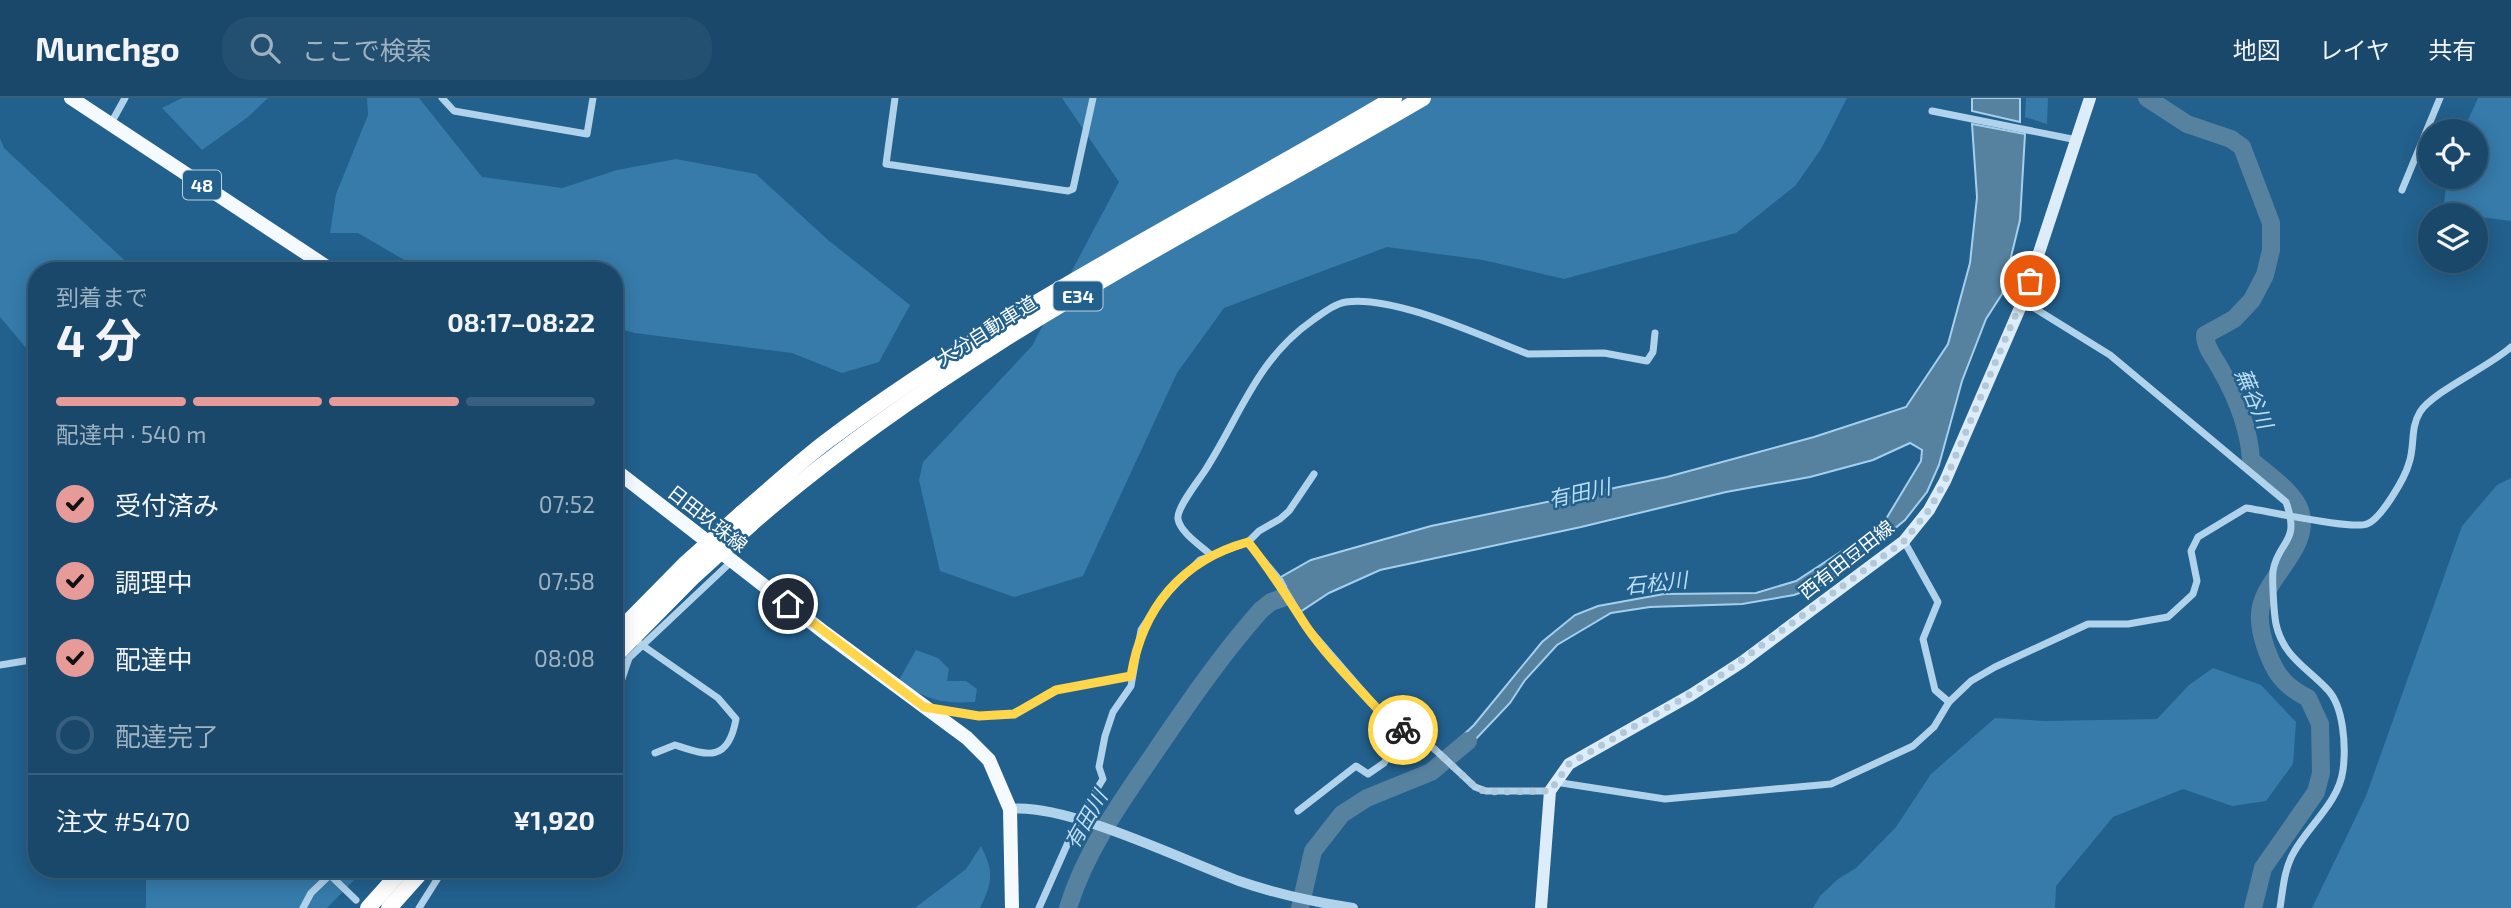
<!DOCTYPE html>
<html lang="ja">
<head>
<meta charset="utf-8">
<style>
	:root { --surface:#1a486a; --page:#234f70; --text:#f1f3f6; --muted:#9fb2c1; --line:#38607e; --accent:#e69b98 }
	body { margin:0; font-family:"Exo 2","Noto Sans JP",sans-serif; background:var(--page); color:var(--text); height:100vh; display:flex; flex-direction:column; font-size:26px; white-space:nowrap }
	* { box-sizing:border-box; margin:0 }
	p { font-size:23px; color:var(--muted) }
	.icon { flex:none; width:38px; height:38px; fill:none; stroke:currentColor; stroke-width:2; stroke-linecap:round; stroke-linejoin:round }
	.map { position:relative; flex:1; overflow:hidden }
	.details { position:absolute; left:28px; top:164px; width:595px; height:616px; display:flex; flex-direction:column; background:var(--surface); border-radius:28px; box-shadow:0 4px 18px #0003,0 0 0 2px var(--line) }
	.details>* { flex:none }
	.tools { position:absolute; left:2418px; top:21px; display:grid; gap:14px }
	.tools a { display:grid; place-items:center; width:70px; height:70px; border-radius:50%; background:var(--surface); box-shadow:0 4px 18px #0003,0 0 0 2px var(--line); font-size:35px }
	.pin { position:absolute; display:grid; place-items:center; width:60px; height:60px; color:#fff; margin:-30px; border:4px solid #fff; border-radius:50%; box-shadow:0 2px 7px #0007 }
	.courier { position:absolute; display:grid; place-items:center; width:70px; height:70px; margin:-35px; border:5px solid #ffd54a; border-radius:50%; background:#fff; color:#222; box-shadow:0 2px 9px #0007 }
	.headline em { font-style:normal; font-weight:700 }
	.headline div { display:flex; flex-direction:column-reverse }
	.headline { display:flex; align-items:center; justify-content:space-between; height:119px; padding:0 28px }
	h1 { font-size:46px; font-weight:700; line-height:52px }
	.bar { display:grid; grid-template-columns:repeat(4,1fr); gap:10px 7px; align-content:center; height:84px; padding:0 28px }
	.bar i { height:9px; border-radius:5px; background:var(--line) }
	.bar .on { background:var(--accent) }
	.bar p { grid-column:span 4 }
	.line { display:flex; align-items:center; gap:18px; padding:0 28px; border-top:2px solid var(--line) }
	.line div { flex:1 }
	ol { padding:0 28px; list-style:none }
	li { display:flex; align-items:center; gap:21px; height:77px }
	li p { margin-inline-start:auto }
	li .icon { padding:7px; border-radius:50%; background:var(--accent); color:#111; stroke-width:4 }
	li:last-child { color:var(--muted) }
	li i { width:38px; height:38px; border:4px solid var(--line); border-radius:50% }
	header { display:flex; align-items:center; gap:42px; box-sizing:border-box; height:98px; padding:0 35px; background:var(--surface); border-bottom:2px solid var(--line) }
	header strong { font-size:33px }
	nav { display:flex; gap:38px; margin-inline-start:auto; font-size:24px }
	.search { width:490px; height:63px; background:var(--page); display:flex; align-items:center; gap:18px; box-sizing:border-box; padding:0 24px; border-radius:28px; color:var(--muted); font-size:26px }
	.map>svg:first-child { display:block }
	.green { fill:#367baa }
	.water { fill:#56819f; stroke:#a4d0ed; stroke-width:2 }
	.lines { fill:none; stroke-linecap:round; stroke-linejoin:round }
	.river { stroke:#56819f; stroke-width:18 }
	.minor { stroke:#b0d3eb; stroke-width:7 }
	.tertiary { stroke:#b0d3eb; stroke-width:10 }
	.secondary { stroke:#dcedf9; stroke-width:12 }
	.primary { stroke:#f5fafe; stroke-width:14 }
	.motorway { stroke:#fff; stroke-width:16 }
	.motorway-bridge { stroke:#fff; stroke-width:16 }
	.done { stroke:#b2c7d7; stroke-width:7; stroke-dasharray:0 12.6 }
	.route { stroke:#ffd54a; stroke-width:9 }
	.labels { text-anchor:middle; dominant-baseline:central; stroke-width:5; stroke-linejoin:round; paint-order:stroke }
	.shield { fill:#22608d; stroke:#bdcfdd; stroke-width:2 }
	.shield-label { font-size:18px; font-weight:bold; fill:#fff }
	.street-label { font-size:19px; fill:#fff; stroke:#22608d }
	.water-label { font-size:21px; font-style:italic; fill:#bcddf3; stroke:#22608d }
</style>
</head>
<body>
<header>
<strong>Munchgo</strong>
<div class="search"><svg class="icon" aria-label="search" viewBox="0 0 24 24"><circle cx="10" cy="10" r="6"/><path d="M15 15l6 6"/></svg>ここで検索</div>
<nav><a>地図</a><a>レイヤ</a><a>共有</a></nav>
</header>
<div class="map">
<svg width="2511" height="810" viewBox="0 0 2511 810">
	<rect width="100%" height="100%" fill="#22608d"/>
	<g class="green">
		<polygon points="182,0 268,0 248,19 202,52 162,10"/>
		<polygon points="367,0 419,0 482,79 562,90 617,72 676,61 756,76 828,142 910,207 879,264 842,275 792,255 635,235 614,229 614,173 423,173 358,135 330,135 336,96 368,17"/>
		<polygon points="1062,0 1847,0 1821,51 1796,87 1736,135 1564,181 1483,162 1387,149 1224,210 1177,275 1083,478 1014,499 940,473 919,382 923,364 1032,248 1119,84"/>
		<polygon points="2026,0 2048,0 2047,26 2025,19"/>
		<polygon points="2478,0 2511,0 2511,123 2443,114 2447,79 2476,79 2476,33 2463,33"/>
		<polygon points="0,40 4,50 136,173 37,173 37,263 0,219"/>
		<polygon points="2511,380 2511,810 2312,810 2366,698 2462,428 2497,387"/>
		<path d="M916 552 938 560 949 571 947 583H966L977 591 975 604C941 606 926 602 899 582Z"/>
		<polygon points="2213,570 2261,587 2296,624 2293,666 2266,703 2232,708 2183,691 2113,719 2056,788 2055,810 1813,810 1820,798 1838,781 1856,770 1896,729 1931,676 1995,620 2045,623 2157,621 2189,587"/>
		<path d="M981 748C994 774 993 784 980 810H915L966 771Z"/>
		<polygon points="146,772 364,772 327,810 146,810"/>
	</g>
	<g class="water">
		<polygon points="1972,0 2020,0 2020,24 1972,13"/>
		<polygon points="1972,26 2025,36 2020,122 2002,196 1986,221 1962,283 1939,367 1927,394 1905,422 1845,472 1824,486 1794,497 1742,506 1650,509 1611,515 1557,547 1525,582 1510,605 1454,664 1445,654 1474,627 1542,544 1575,517 1598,508 1664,496 1756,495 1796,483 1883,426 1921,363 1922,352 1910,345 1873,362 1810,379 1726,394 1581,429 1380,472 1329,495 1300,514 1281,479 1311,462 1431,428 1667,379 1814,339 1906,309 1948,246 1970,165 1977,99"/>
	</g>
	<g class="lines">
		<g class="river">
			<path d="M2147 0 2187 26 2231 41 2242 49 2271 125V152L2265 177 2252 202 2234 221 2205 237C2205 250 2215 260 2221 272 2237 300 2249 330 2251 362 2267 376 2293 393 2300 412 2313 451 2261 481 2260 516 2259 529 2264 547 2269 558 2277 579 2288 590 2308 600L2320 626 2321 675 2316 694 2263 770 2253 810"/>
			<path d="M1068 810C1085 754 1120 705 1153 657 1187 607 1221 557 1261 512L1271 504 1305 492"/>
			<polyline points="1300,810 1313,753 1342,716 1367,700 1431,674 1468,643"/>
		</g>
		<g class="minor">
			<polyline points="442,0 454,13 587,36 593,0"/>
			<polyline points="895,0 886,66 1068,93 1073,91 1093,0"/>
			<polyline points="1932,13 2077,42"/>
			<polyline points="110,27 125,0"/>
			<polyline points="2402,92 2440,0"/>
			<path d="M2023 203 2110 257 2286 404C2301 446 2278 442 2273 473 2272 483 2274 516 2276 526 2283 558 2306 569 2327 591 2344 608 2346 649 2343 672 2339 704 2309 727 2294 754 2284 771 2283 791 2280 810"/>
			<polyline points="1904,443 1938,504 1923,541 1935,592 1949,604"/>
			<polyline points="1248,444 1277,479 1307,529 1391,626 1427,644 1475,689 1486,693 1550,693"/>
			<path d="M1210 456C1201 448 1180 434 1178 421 1176 410 1200 381 1206 371 1241 316 1257 261 1313 222 1323 215 1334 206 1346 204 1394 197 1481 238 1528 256L1604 255 1647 263 1653 254 1655 235"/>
			<path d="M632 540 718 600 736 621C728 666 706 657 675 647L655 655"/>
			<polyline points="0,567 37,561"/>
			<polyline points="614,604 629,560 732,463"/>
			<polyline points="934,611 979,618 1015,616 1056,592 1131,578"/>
			<path d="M1555 684 1665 701 1831 686 1913 648 1934 629 1949 604 1971 583 1995 569 2088 526H2128L2168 519 2193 496 2197 483 2191 453 2198 439 2246 410C2268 413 2352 432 2367 426 2381 421 2405 380 2409 365 2415 348 2410 330 2420 314 2432 294 2489 269 2511 249"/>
			<polyline points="1298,713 1356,668 1368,676 1384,665 1405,633"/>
			<polyline points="330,777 356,802"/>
			<polyline points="303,810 311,795 335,772"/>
			<polyline points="419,810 443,772"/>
			<polyline points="1039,810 1078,722 1103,681 1099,669 1105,638 1113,614 1131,588 1141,532 1163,499 1200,462 1248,444 1259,433 1280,421 1289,413 1314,376"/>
		</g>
		<path class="tertiary" d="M1010 711C1067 705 1182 762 1239 783 1276 796 1314 804 1353 810"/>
		<polyline class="secondary" points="1541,810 1550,693 1569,666 1691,597 1742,564 1904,443 1929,412 1945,383 2023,203 2090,0"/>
		<g class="primary">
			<polyline points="71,0 333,173"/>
			<polyline points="614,371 825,535 967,640 989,662 1010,711 1012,810"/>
		</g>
		<g class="motorway">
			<path d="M742 415C769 392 795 368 823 346 1001 212 1203 114 1394 0"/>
			<path d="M751 426C951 251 1195 133 1423 0"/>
			<polyline points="368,810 402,772"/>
			<polyline points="389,810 423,772"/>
		</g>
		<g class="motorway-bridge">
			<polyline points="614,538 684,467 742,415"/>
			<polyline points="614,559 694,478 751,426"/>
		</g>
	</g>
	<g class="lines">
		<polyline class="done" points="1403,632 1427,644 1475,689 1486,694 1550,693 1569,666 1713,583 1904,443 1929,412 1945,383 2030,183"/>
		<path class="route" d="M788 506 924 609 979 618 1014 616 1056 592 1131 578C1142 510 1182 462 1248 444 1270 471 1287 499 1306 528 1330 563 1363 594 1391 626L1403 632"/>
	</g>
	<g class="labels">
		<g class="shield">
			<rect x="183" y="72.5" width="38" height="29" rx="5"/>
			<rect x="1053.5" y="183.5" width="49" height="29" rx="5"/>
		</g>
		<g class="shield-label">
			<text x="202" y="87">48</text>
			<text x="1078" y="198">E34</text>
		</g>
		<g class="street-label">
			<text transform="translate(986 232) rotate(-32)">大分自動車道</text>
			<text transform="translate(708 420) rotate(38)">日田玖珠線</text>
			<text transform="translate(1846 461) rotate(-38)">西有田豆田線</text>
		</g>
		<g class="water-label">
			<text transform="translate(2255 300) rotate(67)">蕪谷川</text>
			<text transform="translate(1579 394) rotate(-13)">有田川</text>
			<text transform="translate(1656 484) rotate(-6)">石松川</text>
			<text transform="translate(1085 721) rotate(-60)">有田川</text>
		</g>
	</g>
</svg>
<div class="tools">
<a><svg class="icon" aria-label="locate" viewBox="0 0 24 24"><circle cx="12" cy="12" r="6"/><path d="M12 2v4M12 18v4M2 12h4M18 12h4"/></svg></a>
<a><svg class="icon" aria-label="layers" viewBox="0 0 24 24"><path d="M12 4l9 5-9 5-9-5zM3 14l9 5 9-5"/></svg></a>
</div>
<div class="pin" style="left:2030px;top:183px;background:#ea580c"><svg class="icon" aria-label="bag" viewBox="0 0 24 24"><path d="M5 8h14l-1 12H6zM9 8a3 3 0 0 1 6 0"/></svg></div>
<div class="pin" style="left:788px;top:506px;background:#1f2937"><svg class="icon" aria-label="home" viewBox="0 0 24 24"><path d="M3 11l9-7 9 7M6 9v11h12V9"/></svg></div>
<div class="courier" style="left:1403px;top:632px"><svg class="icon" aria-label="bike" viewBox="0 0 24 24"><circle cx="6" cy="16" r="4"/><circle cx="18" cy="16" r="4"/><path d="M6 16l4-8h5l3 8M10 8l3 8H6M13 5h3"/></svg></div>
<section class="details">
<div class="headline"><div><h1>4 分</h1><p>到着まで</p></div><em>08:17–08:22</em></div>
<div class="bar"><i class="on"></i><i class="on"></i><i class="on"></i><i></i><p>配達中 · 540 m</p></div>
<ol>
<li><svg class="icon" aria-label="check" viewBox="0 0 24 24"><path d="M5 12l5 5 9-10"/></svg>受付済み<p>07:52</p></li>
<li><svg class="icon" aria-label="check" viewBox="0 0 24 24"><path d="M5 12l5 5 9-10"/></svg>調理中<p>07:58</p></li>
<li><svg class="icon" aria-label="check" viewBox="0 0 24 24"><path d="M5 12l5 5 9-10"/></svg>配達中<p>08:08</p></li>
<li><i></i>配達完了</li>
</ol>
<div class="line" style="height:91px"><div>注文 #5470</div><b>¥1,920</b></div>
</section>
</div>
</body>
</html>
